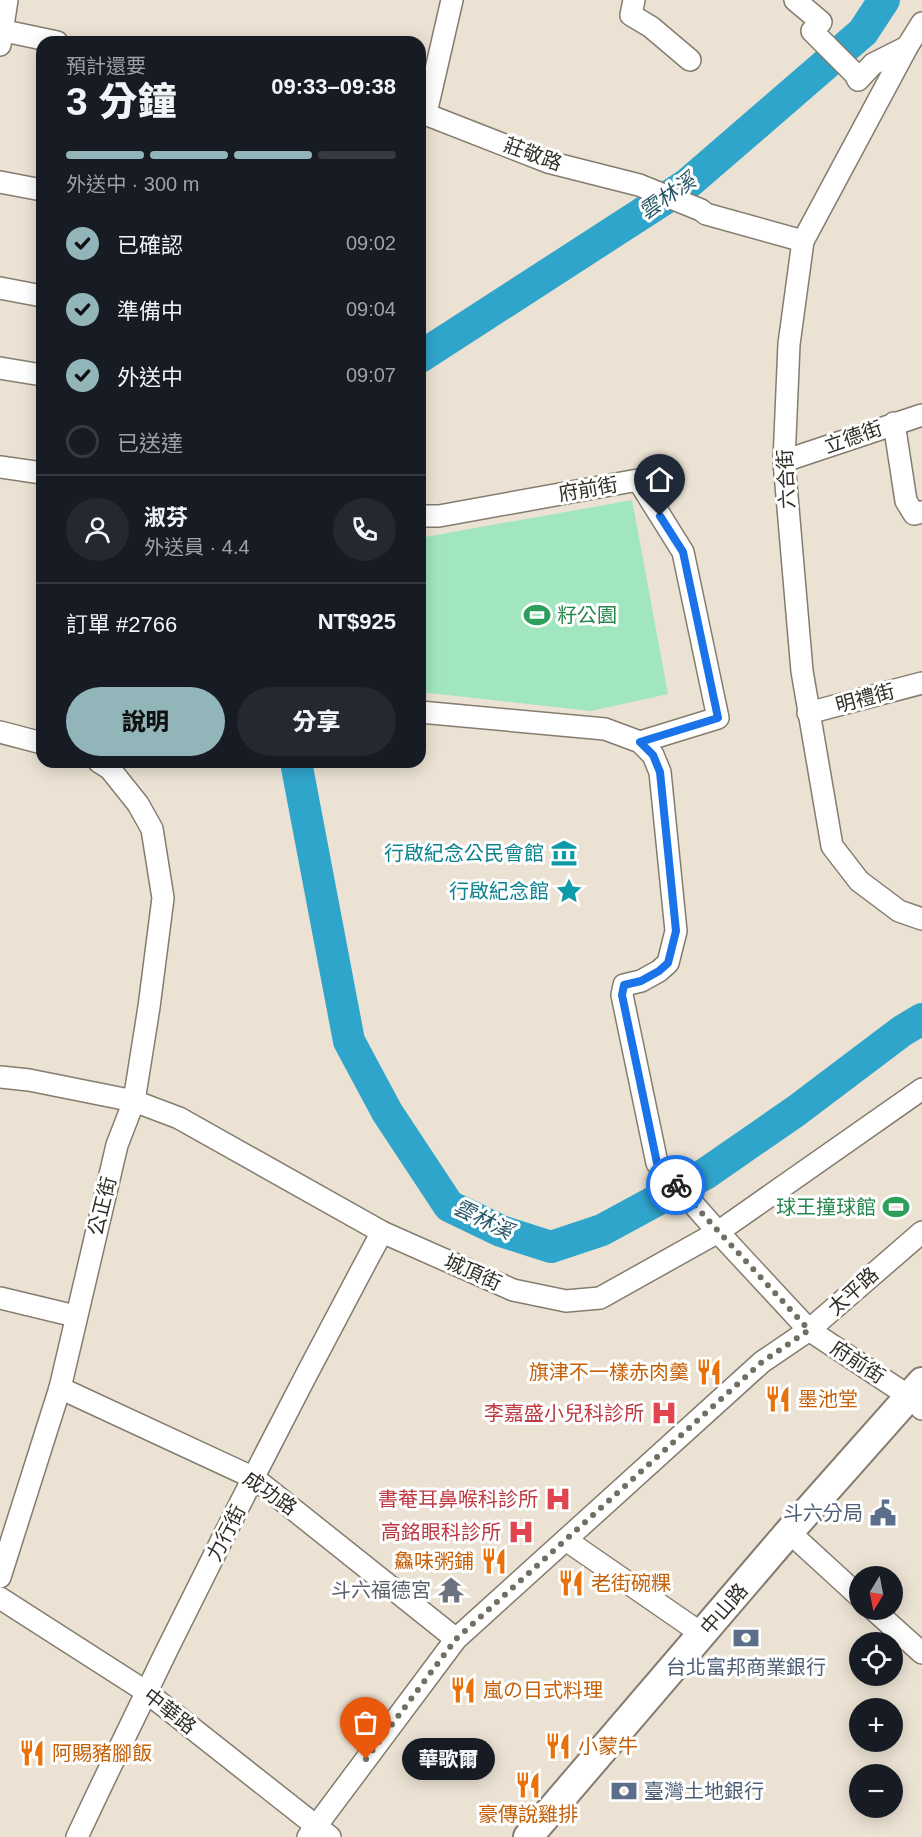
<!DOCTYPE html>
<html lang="zh-TW">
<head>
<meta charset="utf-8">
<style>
	:root { --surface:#171b24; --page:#242831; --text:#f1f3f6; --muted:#9ea1a6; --line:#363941; --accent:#91b5b9 }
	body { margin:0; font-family:Arial,"Noto Sans TC","Noto Sans JP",sans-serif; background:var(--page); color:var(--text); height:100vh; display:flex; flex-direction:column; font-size:22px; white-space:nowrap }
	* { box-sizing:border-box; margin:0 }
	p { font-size:20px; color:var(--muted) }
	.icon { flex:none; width:33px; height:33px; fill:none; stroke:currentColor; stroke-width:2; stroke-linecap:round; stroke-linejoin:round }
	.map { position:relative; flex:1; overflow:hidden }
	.sheet { position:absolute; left:36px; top:36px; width:390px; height:732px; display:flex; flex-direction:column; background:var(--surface); border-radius:18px; box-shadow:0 3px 15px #0003 }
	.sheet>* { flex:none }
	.needle { width:39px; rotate:190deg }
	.fabs { position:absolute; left:849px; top:1566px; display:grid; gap:12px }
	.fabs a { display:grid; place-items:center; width:54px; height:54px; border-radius:50%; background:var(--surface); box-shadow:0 3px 15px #0003; font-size:30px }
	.pin { position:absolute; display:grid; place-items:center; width:51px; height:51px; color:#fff; margin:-62px -26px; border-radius:50% 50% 50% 0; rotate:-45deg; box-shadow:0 0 6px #0007 }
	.pin .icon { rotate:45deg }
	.courier { position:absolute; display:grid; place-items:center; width:60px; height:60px; margin:-30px; border:4px solid #1a73e8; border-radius:50%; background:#fff; color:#222; box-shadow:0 2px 8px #0007 }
	.bubble { position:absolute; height:42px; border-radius:21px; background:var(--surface); box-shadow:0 3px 15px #0003; font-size:20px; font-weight:800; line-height:42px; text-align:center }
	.headline em { font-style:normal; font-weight:800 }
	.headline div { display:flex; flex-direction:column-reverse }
	.headline { display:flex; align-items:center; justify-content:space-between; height:102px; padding:0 30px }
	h1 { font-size:39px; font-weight:800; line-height:45px }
	.bar { display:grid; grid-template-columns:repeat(4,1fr); gap:9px 6px; align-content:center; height:72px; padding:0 30px }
	.bar i { height:8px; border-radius:4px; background:var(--line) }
	.bar .current { background:var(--accent) }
	.bar p { grid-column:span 4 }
	.line { display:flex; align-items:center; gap:15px; padding:0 30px; border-top:2px solid var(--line) }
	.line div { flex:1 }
	.round { display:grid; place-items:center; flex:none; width:63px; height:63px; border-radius:32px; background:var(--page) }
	ol { padding:0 30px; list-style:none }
	li { display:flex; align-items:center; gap:18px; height:66px }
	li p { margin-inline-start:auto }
	li .icon { padding:6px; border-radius:50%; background:var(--accent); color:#111; stroke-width:4 }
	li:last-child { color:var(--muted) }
	li i { width:33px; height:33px; border:3px solid var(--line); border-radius:50% }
	.action { display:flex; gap:12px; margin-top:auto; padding:12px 30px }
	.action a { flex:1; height:69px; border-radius:36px; background:var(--accent); color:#111; font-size:24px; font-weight:800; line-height:69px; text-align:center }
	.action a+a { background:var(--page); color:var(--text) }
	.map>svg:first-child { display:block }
	.green { fill:#a1e6bf }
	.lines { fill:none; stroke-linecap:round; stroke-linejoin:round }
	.river { stroke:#30a5cb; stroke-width:32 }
	.street-casing { stroke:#847c6e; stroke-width:24 }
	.secondary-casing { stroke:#847c6e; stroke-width:32 }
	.street { stroke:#fff; stroke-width:21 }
	.secondary { stroke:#fff; stroke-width:28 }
	.done { stroke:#736e64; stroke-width:6; stroke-dasharray:0 10.8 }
	.route { stroke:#1a73e8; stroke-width:8 }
	.labels { text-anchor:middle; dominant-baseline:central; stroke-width:6; stroke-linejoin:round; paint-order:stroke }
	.street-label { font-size:20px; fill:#322f29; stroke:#fff }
	.leisure-label { font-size:20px; fill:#27864d; stroke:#fff; text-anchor:start }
	.culture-label { font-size:20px; fill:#0d838f; stroke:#fff; text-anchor:end }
	.food-label { font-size:20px; fill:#c56008; stroke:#fff; text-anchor:start }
	.health-label { font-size:20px; fill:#be3a42; stroke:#fff; text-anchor:end }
	.service-label { font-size:20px; fill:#4e5e75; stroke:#fff; text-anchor:end }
	.worship-label { font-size:20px; fill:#5b616d; stroke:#fff; text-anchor:end }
	.water-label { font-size:21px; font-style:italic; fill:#295768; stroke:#fff }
</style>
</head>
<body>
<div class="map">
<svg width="922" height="1837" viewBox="0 0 922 1837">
	<rect width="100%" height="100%" fill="#ebe2d3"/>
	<polygon class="green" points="632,500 668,694 591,711 420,692 420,538"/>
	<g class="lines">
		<g class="river">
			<polyline points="420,357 686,185 863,32 884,0"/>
			<polyline points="296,762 349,1041 387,1112 449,1206 501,1231 551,1247 602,1230 705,1174 796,1111 902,1031 922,1019"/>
		</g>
		<g class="street-casing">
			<g id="street">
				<polyline points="634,0 631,15 651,27 690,60"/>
				<polyline points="795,0 821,22 812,31 855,74 858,80 873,64 907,47"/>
				<polyline points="922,23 907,47 803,241 789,344 784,461 802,671 832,846 859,881 899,911 922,919"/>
				<polyline points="0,30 57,42"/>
				<polyline points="0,45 7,0"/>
				<polyline points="420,112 548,162 639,185 701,210 706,214 803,241"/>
				<polyline points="426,113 452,0"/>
				<polyline points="0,182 42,190"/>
				<polyline points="0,288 42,296"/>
				<polyline points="0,368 42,375"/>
				<polyline points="894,423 906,501 914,514 922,512"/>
				<polyline points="784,461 922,415"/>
				<polyline points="0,467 42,473"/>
				<polyline points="420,516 439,516 638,480 683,552 718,718 640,742"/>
				<polyline points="420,712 605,729 640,742 653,755 660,772 676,931 668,963 659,971 641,981 624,985 622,995 657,1163 718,1232 809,1330 910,1397 922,1409"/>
				<polyline points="808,713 922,683"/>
				<polyline points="0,732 42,743"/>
				<polyline points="0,1077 29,1080 134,1101 179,1118 382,1232 513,1290 566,1301 600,1298 718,1232 922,1089"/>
				<polyline points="0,1298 75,1316"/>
				<polyline points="60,1388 254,1478 456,1639"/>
				<polyline points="789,1532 860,1597"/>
				<polyline points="566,1540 702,1634"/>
				<polyline points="0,1577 60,1388 117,1145 134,1101 149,1007 163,898 152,829 138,804 110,769 99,762"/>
				<polyline points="0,1598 145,1691 330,1837"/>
				<polyline points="874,1610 922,1653"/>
				<path d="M77 1837C173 1633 275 1431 382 1232"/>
				<polyline points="308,1837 456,1639 762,1362 809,1330 922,1232"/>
			</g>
		</g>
		<g class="secondary-casing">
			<polyline id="secondary" points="528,1837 789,1532 922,1382"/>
		</g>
		<use href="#street" class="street"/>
		<use href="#secondary" class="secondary"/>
	</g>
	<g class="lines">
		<polyline class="done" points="366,1759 456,1639 762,1362 809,1330 676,1185"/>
		<polyline class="route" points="660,516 683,552 718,718 640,742 653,755 660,772 676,931 668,963 659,971 641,981 624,985 622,995 657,1163 676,1185"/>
	</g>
	<defs>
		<g id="stadium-bare" transform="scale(2.07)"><path d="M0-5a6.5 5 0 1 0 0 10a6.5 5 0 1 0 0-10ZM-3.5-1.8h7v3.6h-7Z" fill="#2e9e5b" stroke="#fff" stroke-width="2.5" paint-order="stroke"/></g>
		<g id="museum-bare" transform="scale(2.07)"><path d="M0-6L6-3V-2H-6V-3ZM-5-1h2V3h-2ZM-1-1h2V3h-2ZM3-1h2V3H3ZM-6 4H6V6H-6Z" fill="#0f9aa8" stroke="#fff" stroke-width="2.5" paint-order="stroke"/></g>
		<g id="sight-bare" transform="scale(2.07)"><path d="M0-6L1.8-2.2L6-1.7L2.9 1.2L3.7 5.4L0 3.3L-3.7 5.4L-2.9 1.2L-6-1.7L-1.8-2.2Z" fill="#0f9aa8" stroke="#fff" stroke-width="2.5" paint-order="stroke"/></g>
		<g id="restaurant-bare" transform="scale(2.07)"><path d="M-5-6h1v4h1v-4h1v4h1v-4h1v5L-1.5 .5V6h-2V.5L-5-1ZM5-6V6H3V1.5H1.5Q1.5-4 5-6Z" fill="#e8710a" stroke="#fff" stroke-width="2.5" paint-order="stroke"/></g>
		<g id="hospital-bare" transform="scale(2.07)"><path d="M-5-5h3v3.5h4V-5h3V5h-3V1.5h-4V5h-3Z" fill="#e0444e" stroke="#fff" stroke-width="2.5" paint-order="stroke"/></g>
		<g id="civic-bare" transform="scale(2.07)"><path d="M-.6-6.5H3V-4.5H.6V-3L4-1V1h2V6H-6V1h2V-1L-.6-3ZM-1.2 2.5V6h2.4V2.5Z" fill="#5c6f8a" stroke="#fff" stroke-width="2.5" paint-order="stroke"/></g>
		<g id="temple-bare" transform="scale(2.07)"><path d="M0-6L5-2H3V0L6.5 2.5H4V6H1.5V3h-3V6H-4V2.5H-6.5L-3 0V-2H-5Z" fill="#6b7280" stroke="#fff" stroke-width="2.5" paint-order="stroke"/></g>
		<g id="bank-bare" transform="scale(2.07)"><path d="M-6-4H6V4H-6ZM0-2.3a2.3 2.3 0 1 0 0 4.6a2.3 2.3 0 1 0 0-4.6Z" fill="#5c6f8a" stroke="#fff" stroke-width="2.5" paint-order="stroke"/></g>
	</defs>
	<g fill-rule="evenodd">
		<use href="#stadium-bare" x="537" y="615"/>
		<use href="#museum-bare" x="564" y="853"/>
		<use href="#sight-bare" x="569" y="891"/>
		<use href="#stadium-bare" x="896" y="1207"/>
		<use href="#restaurant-bare" x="709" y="1372"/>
		<use href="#restaurant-bare" x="778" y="1399"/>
		<use href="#hospital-bare" x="664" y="1413"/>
		<use href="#hospital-bare" x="558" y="1499"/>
		<use href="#civic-bare" x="883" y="1513"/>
		<use href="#hospital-bare" x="521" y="1532"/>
		<use href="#restaurant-bare" x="494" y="1561"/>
		<use href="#restaurant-bare" x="571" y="1583"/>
		<use href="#temple-bare" x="451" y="1590"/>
		<use href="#bank-bare" x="746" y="1638"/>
		<use href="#restaurant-bare" x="463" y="1690"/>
		<use href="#restaurant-bare" x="558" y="1746"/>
		<use href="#restaurant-bare" x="32" y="1753"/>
		<use href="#restaurant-bare" x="528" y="1785"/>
		<use href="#bank-bare" x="624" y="1791"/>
	</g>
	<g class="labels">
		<g class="street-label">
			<text transform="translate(533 154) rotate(20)">莊敬路</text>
			<text transform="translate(853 437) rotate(-19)">立德街</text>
			<text transform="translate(786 479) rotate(-93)">六合街</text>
			<text transform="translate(588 489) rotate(-10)">府前街</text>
			<text transform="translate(865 698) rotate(-15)">明禮街</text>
			<text transform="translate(102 1206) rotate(-76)">公正街</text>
			<text transform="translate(473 1272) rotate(24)">城頂街</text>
			<text transform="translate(853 1291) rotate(-42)">太平路</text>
			<text transform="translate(858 1362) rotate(33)">府前街</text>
			<text transform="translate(270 1493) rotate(35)">成功路</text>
			<text transform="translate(226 1533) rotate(-63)">力行街</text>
			<text transform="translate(724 1609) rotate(-49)">中山路</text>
			<text transform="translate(170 1711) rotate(38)">中華路</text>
		</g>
		<g class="leisure-label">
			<text x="557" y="615">籽公園</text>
			<text x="876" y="1207" text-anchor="end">球王撞球館</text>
		</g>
		<g class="culture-label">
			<text x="544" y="853">行啟紀念公民會館</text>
			<text x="549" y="891">行啟紀念館</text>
		</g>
		<g class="food-label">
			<text x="689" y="1372" text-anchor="end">旗津不一樣赤肉羹</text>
			<text x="798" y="1399">墨池堂</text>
			<text x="474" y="1561" text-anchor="end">鱻味粥鋪</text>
			<text x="591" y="1583">老街碗粿</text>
			<text x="483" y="1690">嵐の日式料理</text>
			<text x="578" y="1746">小蒙牛</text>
			<text x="52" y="1753">阿賜豬腳飯</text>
			<text x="528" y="1814" text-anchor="middle">豪傳說雞排</text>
		</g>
		<g class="health-label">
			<text x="644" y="1413">李嘉盛小兒科診所</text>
			<text x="538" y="1499">書菴耳鼻喉科診所</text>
			<text x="501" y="1532">高銘眼科診所</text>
		</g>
		<g class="service-label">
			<text x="863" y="1513">斗六分局</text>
			<text x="746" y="1667" text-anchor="middle">台北富邦商業銀行</text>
			<text x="644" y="1791" text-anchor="start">臺灣土地銀行</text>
		</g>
		<g class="worship-label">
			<text x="431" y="1590">斗六福德宮</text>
		</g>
		<g class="water-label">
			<text transform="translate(667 196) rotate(-35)">雲林溪</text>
			<text transform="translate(483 1219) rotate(26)">雲林溪</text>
		</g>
	</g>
</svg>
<div class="fabs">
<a><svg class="needle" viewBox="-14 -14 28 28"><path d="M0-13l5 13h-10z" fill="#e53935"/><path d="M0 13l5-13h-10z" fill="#9ea1a6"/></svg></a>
<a><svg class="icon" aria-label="locate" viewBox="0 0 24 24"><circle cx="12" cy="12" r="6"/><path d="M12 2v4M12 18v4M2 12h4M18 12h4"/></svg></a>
<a>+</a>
<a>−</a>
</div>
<div class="pin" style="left:366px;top:1759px;background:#ea580c"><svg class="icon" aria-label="bag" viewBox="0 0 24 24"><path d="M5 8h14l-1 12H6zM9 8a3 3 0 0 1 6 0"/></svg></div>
<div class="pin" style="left:660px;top:516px;background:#1f2937"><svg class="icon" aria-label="home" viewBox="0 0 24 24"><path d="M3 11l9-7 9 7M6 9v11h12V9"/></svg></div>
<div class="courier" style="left:676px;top:1185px"><svg class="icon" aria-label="bike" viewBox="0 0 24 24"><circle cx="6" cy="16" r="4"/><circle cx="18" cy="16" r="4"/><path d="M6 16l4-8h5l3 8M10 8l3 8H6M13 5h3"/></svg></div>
<div class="bubble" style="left:402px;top:1738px;width:93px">華歌爾</div>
<section class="sheet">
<div class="headline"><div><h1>3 分鐘</h1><p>預計還要</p></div><em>09:33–09:38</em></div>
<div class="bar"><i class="current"></i><i class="current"></i><i class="current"></i><i></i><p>外送中 · 300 m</p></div>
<ol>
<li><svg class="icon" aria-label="check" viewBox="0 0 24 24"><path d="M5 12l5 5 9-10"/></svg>已確認<p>09:02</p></li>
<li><svg class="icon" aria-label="check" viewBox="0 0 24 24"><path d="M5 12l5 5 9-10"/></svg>準備中<p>09:04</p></li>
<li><svg class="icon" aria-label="check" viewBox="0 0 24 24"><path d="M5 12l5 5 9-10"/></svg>外送中<p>09:07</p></li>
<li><i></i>已送達</li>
</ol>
<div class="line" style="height:108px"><a class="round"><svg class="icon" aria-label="person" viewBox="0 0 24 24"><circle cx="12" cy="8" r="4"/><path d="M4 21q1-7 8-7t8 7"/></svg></a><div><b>淑芬</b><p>外送員 · 4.4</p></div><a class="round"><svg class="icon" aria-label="phone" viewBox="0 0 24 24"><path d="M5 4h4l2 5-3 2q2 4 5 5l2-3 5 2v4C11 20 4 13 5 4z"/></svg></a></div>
<div class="line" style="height:78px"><div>訂單 #2766</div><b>NT$925</b></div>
<div class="action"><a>說明</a><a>分享</a></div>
</section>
</div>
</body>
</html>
